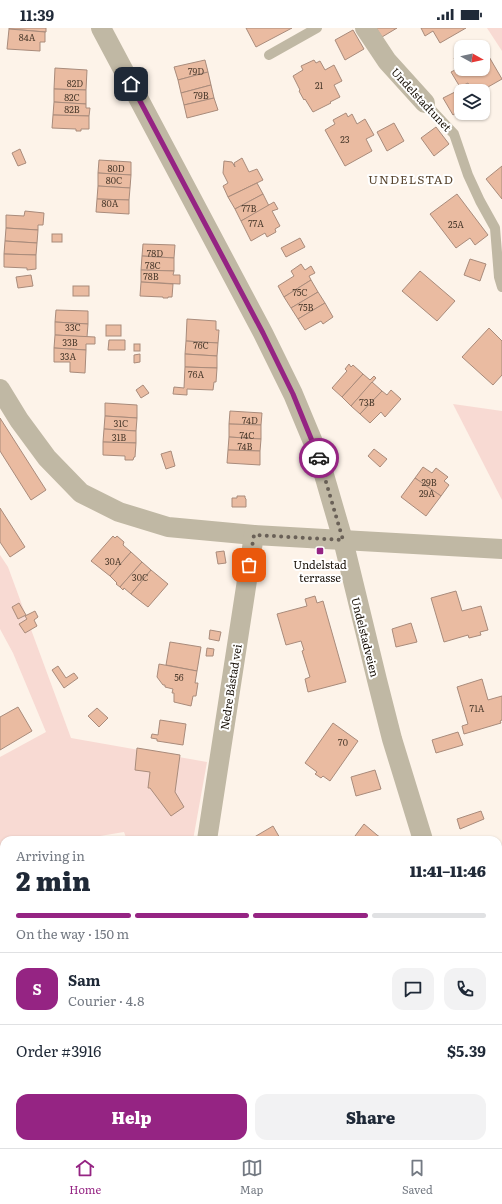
<!DOCTYPE html>
<html lang="en">
<head>
<meta charset="utf-8">
<style>
	:root { --surface:#fff; --page:#f2f2f3; --text:#1f2937; --muted:#747a83; --line:#e0e1e3; --accent:#952483 }
	body { margin:0; font-family:Literata,serif; background:var(--page); color:var(--text); height:100vh; display:flex; flex-direction:column; font-size:15px; white-space:nowrap }
	* { box-sizing:border-box; margin:0 }
	p { font-size:13px; color:var(--muted) }
	.icon { flex:none; width:22px; height:22px; fill:none; stroke:currentColor; stroke-width:2; stroke-linecap:round; stroke-linejoin:round }
	.map { position:relative; flex:1; overflow:hidden }
	.details { position:absolute; left:0px; top:808px; width:502px; height:312px; display:flex; flex-direction:column; background:var(--surface); border-radius:12px 12px 0 0; box-shadow:0 1px 3px #0004 }
	.details>* { flex:none }
	.needle { width:26px; rotate:98deg }
	.tools { position:absolute; left:454px; top:12px; display:grid; gap:8px }
	.tools a { display:grid; place-items:center; width:36px; height:36px; border-radius:8px; background:var(--surface); box-shadow:0 1px 3px #0004; font-size:20px }
	.pin { position:absolute; display:grid; place-items:center; width:34px; height:34px; color:#fff; margin:-17px; border-radius:8px; box-shadow:0 2px 6px #0006 }
	.courier { position:absolute; display:grid; place-items:center; width:40px; height:40px; margin:-20px; border:3px solid #952483; border-radius:50%; background:#fff; color:#222; box-shadow:0 1px 5px #0007 }
	.summary em { font-style:normal; font-weight:800 }
	.summary div { display:flex; flex-direction:column-reverse }
	.summary { display:flex; align-items:center; justify-content:space-between; height:68px; padding:0 16px }
	h1 { font-size:26px; font-weight:800; line-height:30px }
	.bar { display:grid; grid-template-columns:repeat(4,1fr); gap:6px 4px; align-content:center; height:48px; padding:0 16px }
	.bar i { height:5px; border-radius:3px; background:var(--line) }
	.bar .active { background:var(--accent) }
	.bar p { grid-column:span 4 }
	.line { display:flex; align-items:center; gap:10px; padding:0 16px; border-top:1px solid var(--line) }
	.line div { flex:1 }
	.round { display:grid; place-items:center; flex:none; width:42px; height:42px; border-radius:12px; background:var(--page) }
	.primary-button { display:flex; gap:8px; margin-top:auto; padding:8px 16px }
	.primary-button a { flex:1; height:46px; border-radius:12px; background:var(--accent); color:#fff; font-size:16px; font-weight:800; line-height:46px; text-align:center }
	.primary-button a+a { background:var(--page); color:var(--text) }
	.status { display:flex; justify-content:space-between; align-items:center; height:28px; padding:0 20px; background:var(--surface); direction:ltr }
	.status svg { height:11px; fill:currentColor }
	.dock { display:flex; justify-content:space-around; align-items:center; height:56px; border-top:1px solid var(--line); background:var(--surface); font-size:11px; color:var(--muted) }
	.dock a { display:grid; justify-items:center; gap:2px }
	.dock .active { color:var(--accent) }
	.map>svg:first-child { display:block }
	.green { fill:#f8dad3 }
	.building { fill:#eabba1; stroke:#a98b7b }
	.lines { fill:none; stroke-linecap:round; stroke-linejoin:round }
	.service { stroke:#c0b8a4; stroke-width:10 }
	.minor { stroke:#c0b8a4; stroke-width:20 }
	.done { stroke:#696057; stroke-width:4; stroke-dasharray:0 7.2 }
	.route { stroke:#952483; stroke-width:5 }
	.poi-dot { fill:#952483; stroke:#fff; stroke-width:1.5 }
	.labels { text-anchor:middle; dominant-baseline:central; stroke-width:4; stroke-linejoin:round; paint-order:stroke }
	.number-label { font-size:9px; fill:#4d3c2e }
	.street-label { font-size:11px; fill:#191108; stroke:#fff }
	.poi-label { font-size:11px; fill:#191108; stroke:#fff }
	.neighbourhood-label { font-size:12px; letter-spacing:1px; fill:#5a4731; stroke:#fff }
</style>
</head>
<body>
<div class="status"><b>11:39</b><svg viewBox="0 0 49 12"><path d="M0 12V9h3v3zM5 12V6h3v6zM10 12V3h3v9zM15 12V0h3v12zM26 1h20v11H26zM47 4h2v5h-2z"/></svg></div>
<div class="map">
<svg width="502" height="1120" viewBox="0 0 502 1120">
	<rect width="100%" height="100%" fill="#fdf3e9"/>
	<g class="green">
		<polygon points="487,0 502,0 502,23"/>
		<polygon points="453,376 502,383 502,472"/>
		<polygon points="0,527 8,539 71,710 207,734 193,812 127,812 124,804 94,809 89,812 4,812 4,864 0,866 0,729 46,704 13,625 0,601"/>
		<polygon points="323,1116 391,1116 393,1120 325,1120"/>
	</g>
	<g class="building">
		<polygon points="9,0 46,0 46,4 9,1"/>
		<polygon points="246,0 292,0 256,19"/>
		<polygon points="376,0 397,0 382,9"/>
		<polygon points="421,0 466,0 440,15 433,3 425,8"/>
		<polygon points="9,1 45,4 45,14 40,14 40,23 7,21"/>
		<polygon points="353,2 364,21 345,32 335,12"/>
		<polygon points="481,15 502,51 481,63 472,63 468,55 460,59 451,44 459,40 454,30 459,28 456,24 461,21 461,41 483,41 483,19 474,19"/>
		<polygon points="205,32 208,44 178,52 174,39"/>
		<polygon points="314,32 316,35 320,33 325,42 334,37 342,53 334,57 340,69 330,74 331,75 313,84 305,71 304,72 299,63 300,62 293,48 303,42 301,38"/>
		<polygon points="55,40 87,42 86,62 54,61"/>
		<polygon points="208,44 211,57 181,65 178,52"/>
		<polygon points="211,57 214,70 184,77 181,65"/>
		<polygon points="54,61 86,62 86,76 54,74"/>
		<polygon points="461,61 462,63 461,63 461,82 453,87 443,70"/>
		<polygon points="214,70 218,82 187,90 184,77"/>
		<polygon points="54,74 86,76 86,80 90,80 89,88 53,87"/>
		<polygon points="346,85 348,89 352,86 357,96 365,91 374,107 366,111 372,123 345,138 325,102 335,96 333,92"/>
		<polygon points="53,87 89,88 89,101 81,101 81,103 76,103 76,101 52,100"/>
		<polygon points="394,95 404,113 387,123 377,104"/>
		<polygon points="436,99 449,116 434,128 421,110"/>
		<polygon points="20,121 26,135 18,138 12,125"/>
		<polygon points="242,130 249,144 257,141 263,152 228,169 223,158 228,155 223,145 224,133 232,134 235,139 234,135"/>
		<polygon points="99,132 131,134 131,147 98,145"/>
		<polygon points="502,138 502,171 486,151"/>
		<polygon points="98,145 131,147 130,160 98,158"/>
		<polygon points="257,155 263,166 235,181 228,169"/>
		<polygon points="98,158 130,160 129,172 97,171"/>
		<polygon points="263,166 269,178 241,193 235,181"/>
		<polygon points="457,166 488,207 475,217 470,210 456,220 430,186"/>
		<polygon points="97,171 129,172 129,186 96,184"/>
		<polygon points="274,174 278,181 272,183 280,198 275,201 276,204 267,209 265,205 251,213 241,193"/>
		<polygon points="25,183 44,185 43,197 38,197 38,202 6,200 6,187 24,188"/>
		<polygon points="6,200 38,202 37,215 5,213"/>
		<rect x="52" y="206" width="10" height="8"/>
		<polygon points="300,210 305,219 286,229 281,220"/>
		<polygon points="5,213 37,215 36,227 4,226"/>
		<polygon points="143,216 175,217 174,230 142,228"/>
		<polygon points="4,226 36,227 36,241 27,242 27,240 4,239"/>
		<polygon points="142,228 174,230 174,243 141,242"/>
		<polygon points="470,231 486,236 480,253 464,247"/>
		<polygon points="301,236 305,242 311,238 315,245 309,248 311,252 284,269 278,258 294,248 291,243"/>
		<polygon points="141,242 174,243 173,247 180,247 180,256 141,254"/>
		<polygon points="420,243 455,273 437,293 402,263"/>
		<polygon points="31,247 33,258 18,260 16,249"/>
		<polygon points="311,252 318,264 291,280 284,269"/>
		<polygon points="141,254 173,256 172,269 168,269 168,270 163,270 163,269 140,268"/>
		<rect x="73" y="258" width="16" height="10"/>
		<polygon points="318,264 325,275 298,291 291,280"/>
		<polygon points="325,275 333,289 323,296 321,293 305,302 298,291"/>
		<polygon points="56,282 88,283 88,296 55,294"/>
		<polygon points="187,291 216,293 216,302 219,302 218,315 186,313"/>
		<polygon points="55,294 88,296 87,309 55,307"/>
		<rect x="106" y="297" width="15" height="11"/>
		<polygon points="489,300 502,313 502,347 493,357 462,329"/>
		<polygon points="55,307 95,309 95,316 86,316 86,322 54,320"/>
		<polygon points="109,312 125,312 125,322 108,322"/>
		<polygon points="186,313 218,315 217,328 185,326"/>
		<rect x="134" y="316" width="6" height="7"/>
		<polygon points="54,320 86,322 85,345 70,344 70,334 54,334"/>
		<polygon points="140,326 140,334 134,335 134,327"/>
		<polygon points="185,326 217,328 217,340 185,339"/>
		<polygon points="349,336 351,339 353,337 363,346 342,369 332,360 347,343 345,341"/>
		<polygon points="185,339 217,340 216,354 214,354 213,362 187,361 187,367 173,366 174,359 184,360"/>
		<polygon points="363,346 370,352 374,348 376,350 351,378 342,369"/>
		<polygon points="372,354 382,363 360,386 351,378"/>
		<polygon points="143,357 149,365 141,370 136,362"/>
		<polygon points="391,362 401,371 385,389 381,384 370,395 360,386 382,363 387,367"/>
		<polygon points="105,375 137,377 137,390 105,388"/>
		<polygon points="230,383 262,385 261,397 229,396"/>
		<polygon points="105,388 137,390 136,403 104,401"/>
		<polygon points="0,390 46,462 31,472 0,423"/>
		<polygon points="229,396 261,397 261,411 229,409"/>
		<polygon points="104,401 136,403 136,415 103,414"/>
		<polygon points="229,409 261,411 260,423 228,422"/>
		<polygon points="103,414 136,415 135,429 134,429 133,432 125,432 125,428 103,427"/>
		<polygon points="374,421 387,431 380,439 368,428"/>
		<polygon points="228,422 260,423 260,437 227,435"/>
		<polygon points="171,423 175,438 166,441 161,426"/>
		<polygon points="423,439 432,445 436,440 448,449 444,453 449,457 441,468 415,450"/>
		<polygon points="415,450 441,468 426,488 401,469"/>
		<polygon points="237,468 245,468 245,470 246,471 246,479 232,479 232,470 237,470"/>
		<polygon points="0,480 25,519 10,529 0,514"/>
		<polygon points="113,508 115,510 117,508 124,514 123,517 131,524 110,548 91,533"/>
		<polygon points="224,523 226,535 218,536 216,524"/>
		<polygon points="131,524 142,534 120,559 116,556 117,555 110,548"/>
		<polygon points="142,534 151,542 131,566 124,560 123,562 120,559"/>
		<polygon points="151,542 168,556 148,579 131,566"/>
		<polygon points="456,563 462,583 481,578 488,602 480,604 481,607 469,610 468,607 444,614 431,570"/>
		<polygon points="315,568 317,575 323,573 346,654 308,664 305,651 310,649 302,623 304,622 301,613 286,617 277,586 307,578 305,571"/>
		<polygon points="19,575 26,587 18,591 12,579"/>
		<polygon points="35,583 38,589 34,592 37,598 25,605 19,596 27,591 25,588"/>
		<polygon points="411,595 417,614 396,619 392,601"/>
		<polygon points="210,602 221,604 219,613 209,611"/>
		<polygon points="170,614 201,619 197,643 166,637"/>
		<polygon points="207,620 214,621 213,628 206,628"/>
		<polygon points="159,636 197,643 195,655 198,655 196,668 193,668 191,678 174,674 174,665 172,665 173,661 165,659 165,657 163,657 157,649"/>
		<polygon points="58,638 66,650 74,645 78,650 64,660 52,642"/>
		<polygon points="482,651 488,672 502,668 502,692 500,693 501,695 464,706 462,698 468,696 457,659"/>
		<polygon points="18,679 32,703 0,722 0,689"/>
		<polygon points="97,680 108,690 99,699 88,688"/>
		<polygon points="160,692 186,696 183,717 157,713 157,711 151,710 152,706 158,707"/>
		<polygon points="333,695 358,713 330,753 323,748 321,750 315,746 317,744 305,735"/>
		<polygon points="458,704 463,717 436,725 432,712"/>
		<polygon points="137,720 180,727 175,764 184,779 171,788 150,760 148,760 150,744 135,742"/>
		<polygon points="375,742 381,761 356,768 351,749"/>
		<polygon points="481,783 484,791 460,801 457,791"/>
		<polygon points="364,796 377,807 384,812 352,812"/>
		<polygon points="273,798 281,812 251,812 251,811"/>
		<polygon points="498,864 500,864 502,870 502,882 498,883"/>
		<polygon points="0,971 4,974 4,992 0,989"/>
		<polygon points="83,1116 95,1116 97,1120 77,1120"/>
		<polygon points="463,1116 494,1116 499,1120 460,1120"/>
	</g>
	<g class="lines">
		<g class="service">
			<polyline points="269,27 317,0"/>
			<polyline points="425,75 454,106 468,147 480,173 495,200 499,249 502,259"/>
		</g>
		<g class="minor">
			<polyline points="101,0 263,305 293,366 318,426 343,512 377,652 392,711 423,812"/>
			<polyline points="365,0 387,33 425,75"/>
			<polyline points="0,361 19,392 47,430 81,465 119,484 168,499 254,507 502,521"/>
			<polyline points="207,812 254,507"/>
			<polyline points="0,1025 4,1027"/>
			<polyline points="498,1028 502,1038"/>
			<polyline points="153,1116 153,1120"/>
		</g>
	</g>
	<g class="lines">
		<polyline class="done" points="249,537 254,507 343,512 319,430"/>
		<polyline class="route" points="131,56 263,305 293,366 319,430"/>
	</g>
	<rect class="poi-dot" x="316" y="519" width="8" height="8" rx="2"/>
	<g class="labels">
		<g class="number-label">
			<text x="27" y="9">84A</text>
			<text x="196" y="43">79D</text>
			<text x="75" y="55">82D</text>
			<text x="319" y="57">21</text>
			<text x="201" y="67">79B</text>
			<text x="72" y="69">82C</text>
			<text x="72" y="81">82B</text>
			<text x="345" y="111">23</text>
			<text x="116" y="140">80D</text>
			<text x="114" y="152">80C</text>
			<text x="110" y="175">80A</text>
			<text x="249" y="180">77B</text>
			<text x="256" y="195">77A</text>
			<text x="456" y="196">25A</text>
			<text x="155" y="225">78D</text>
			<text x="153" y="237">78C</text>
			<text x="151" y="248">78B</text>
			<text x="300" y="264">75C</text>
			<text x="306" y="279">75B</text>
			<text x="73" y="299">33C</text>
			<text x="70" y="314">33B</text>
			<text x="201" y="317">76C</text>
			<text x="68" y="328">33A</text>
			<text x="196" y="346">76A</text>
			<text x="367" y="374">73B</text>
			<text x="250" y="392">74D</text>
			<text x="121" y="395">31C</text>
			<text x="247" y="407">74C</text>
			<text x="119" y="409">31B</text>
			<text x="245" y="418">74B</text>
			<text x="429" y="454">29B</text>
			<text x="427" y="465">29A</text>
			<text x="113" y="533">30A</text>
			<text x="140" y="549">30C</text>
			<text x="179" y="649">56</text>
			<text x="477" y="680">71A</text>
			<text x="343" y="714">70</text>
		</g>
		<g class="street-label">
			<text transform="translate(422 71) rotate(47)">Undelstadtunet</text>
			<text transform="translate(366 609) rotate(76)">Undelstadveien</text>
			<text transform="translate(230 659) rotate(-81)">Nedre Båstad vei</text>
		</g>
		<g class="poi-label">
			<text x="320" y="536">Undelstad<tspan x="320" dy="13">terrasse</tspan></text>
		</g>
		<g class="neighbourhood-label">
			<text x="411" y="151">UNDELSTAD</text>
		</g>
	</g>
</svg>
<div class="tools">
<a><svg class="needle" viewBox="-14 -14 28 28"><path d="M0-13l5 13h-10z" fill="#e53935"/><path d="M0 13l5-13h-10z" fill="#747a83"/></svg></a>
<a><svg class="icon" aria-label="layers" viewBox="0 0 24 24"><path d="M12 4l9 5-9 5-9-5zM3 14l9 5 9-5"/></svg></a>
</div>
<div class="pin" style="left:249px;top:537px;background:#ea580c"><svg class="icon" aria-label="bag" viewBox="0 0 24 24"><path d="M5 8h14l-1 12H6zM9 8a3 3 0 0 1 6 0"/></svg></div>
<div class="pin" style="left:131px;top:56px;background:#1f2937"><svg class="icon" aria-label="home" viewBox="0 0 24 24"><path d="M3 11l9-7 9 7M6 9v11h12V9"/></svg></div>
<div class="courier" style="left:319px;top:430px"><svg class="icon" aria-label="car" viewBox="0 0 24 24"><path d="M5 17H2v-5l4-1 3-4h7l3 4 3 1v5h-3M9 17h6M6 11h13"/><circle cx="7" cy="17" r="2"/><circle cx="17" cy="17" r="2"/></svg></div>
<section class="details">
<div class="summary"><div><h1>2 min</h1><p>Arriving in</p></div><em>11:41–11:46</em></div>
<div class="bar"><i class="active"></i><i class="active"></i><i class="active"></i><i></i><p>On the way · 150 m</p></div>
<div class="line" style="height:72px"><b class="round" style="background:var(--accent);color:#fff">S</b><div><b>Sam</b><p>Courier · 4.8</p></div><a class="round"><svg class="icon" aria-label="chat" viewBox="0 0 24 24"><path d="M4 5h16v11H9l-5 4z"/></svg></a><a class="round"><svg class="icon" aria-label="phone" viewBox="0 0 24 24"><path d="M5 4h4l2 5-3 2q2 4 5 5l2-3 5 2v4C11 20 4 13 5 4z"/></svg></a></div>
<div class="line" style="height:52px"><div>Order #3916</div><b>$5.39</b></div>
<div class="primary-button"><a>Help</a><a>Share</a></div>
</section>
</div>
<nav class="dock">
<a class="active"><svg class="icon" aria-label="home" viewBox="0 0 24 24"><path d="M3 11l9-7 9 7M6 9v11h12V9"/></svg>Home</a>
<a><svg class="icon" aria-label="map" viewBox="0 0 24 24"><path d="M3 6l6-2 6 2 6-2v14l-6 2-6-2-6 2zM9 4v14M15 6v14"/></svg>Map</a>
<a><svg class="icon" aria-label="saved" viewBox="0 0 24 24"><path d="M7 4h10v16l-5-4-5 4z"/></svg>Saved</a>
</nav>
</body>
</html>
